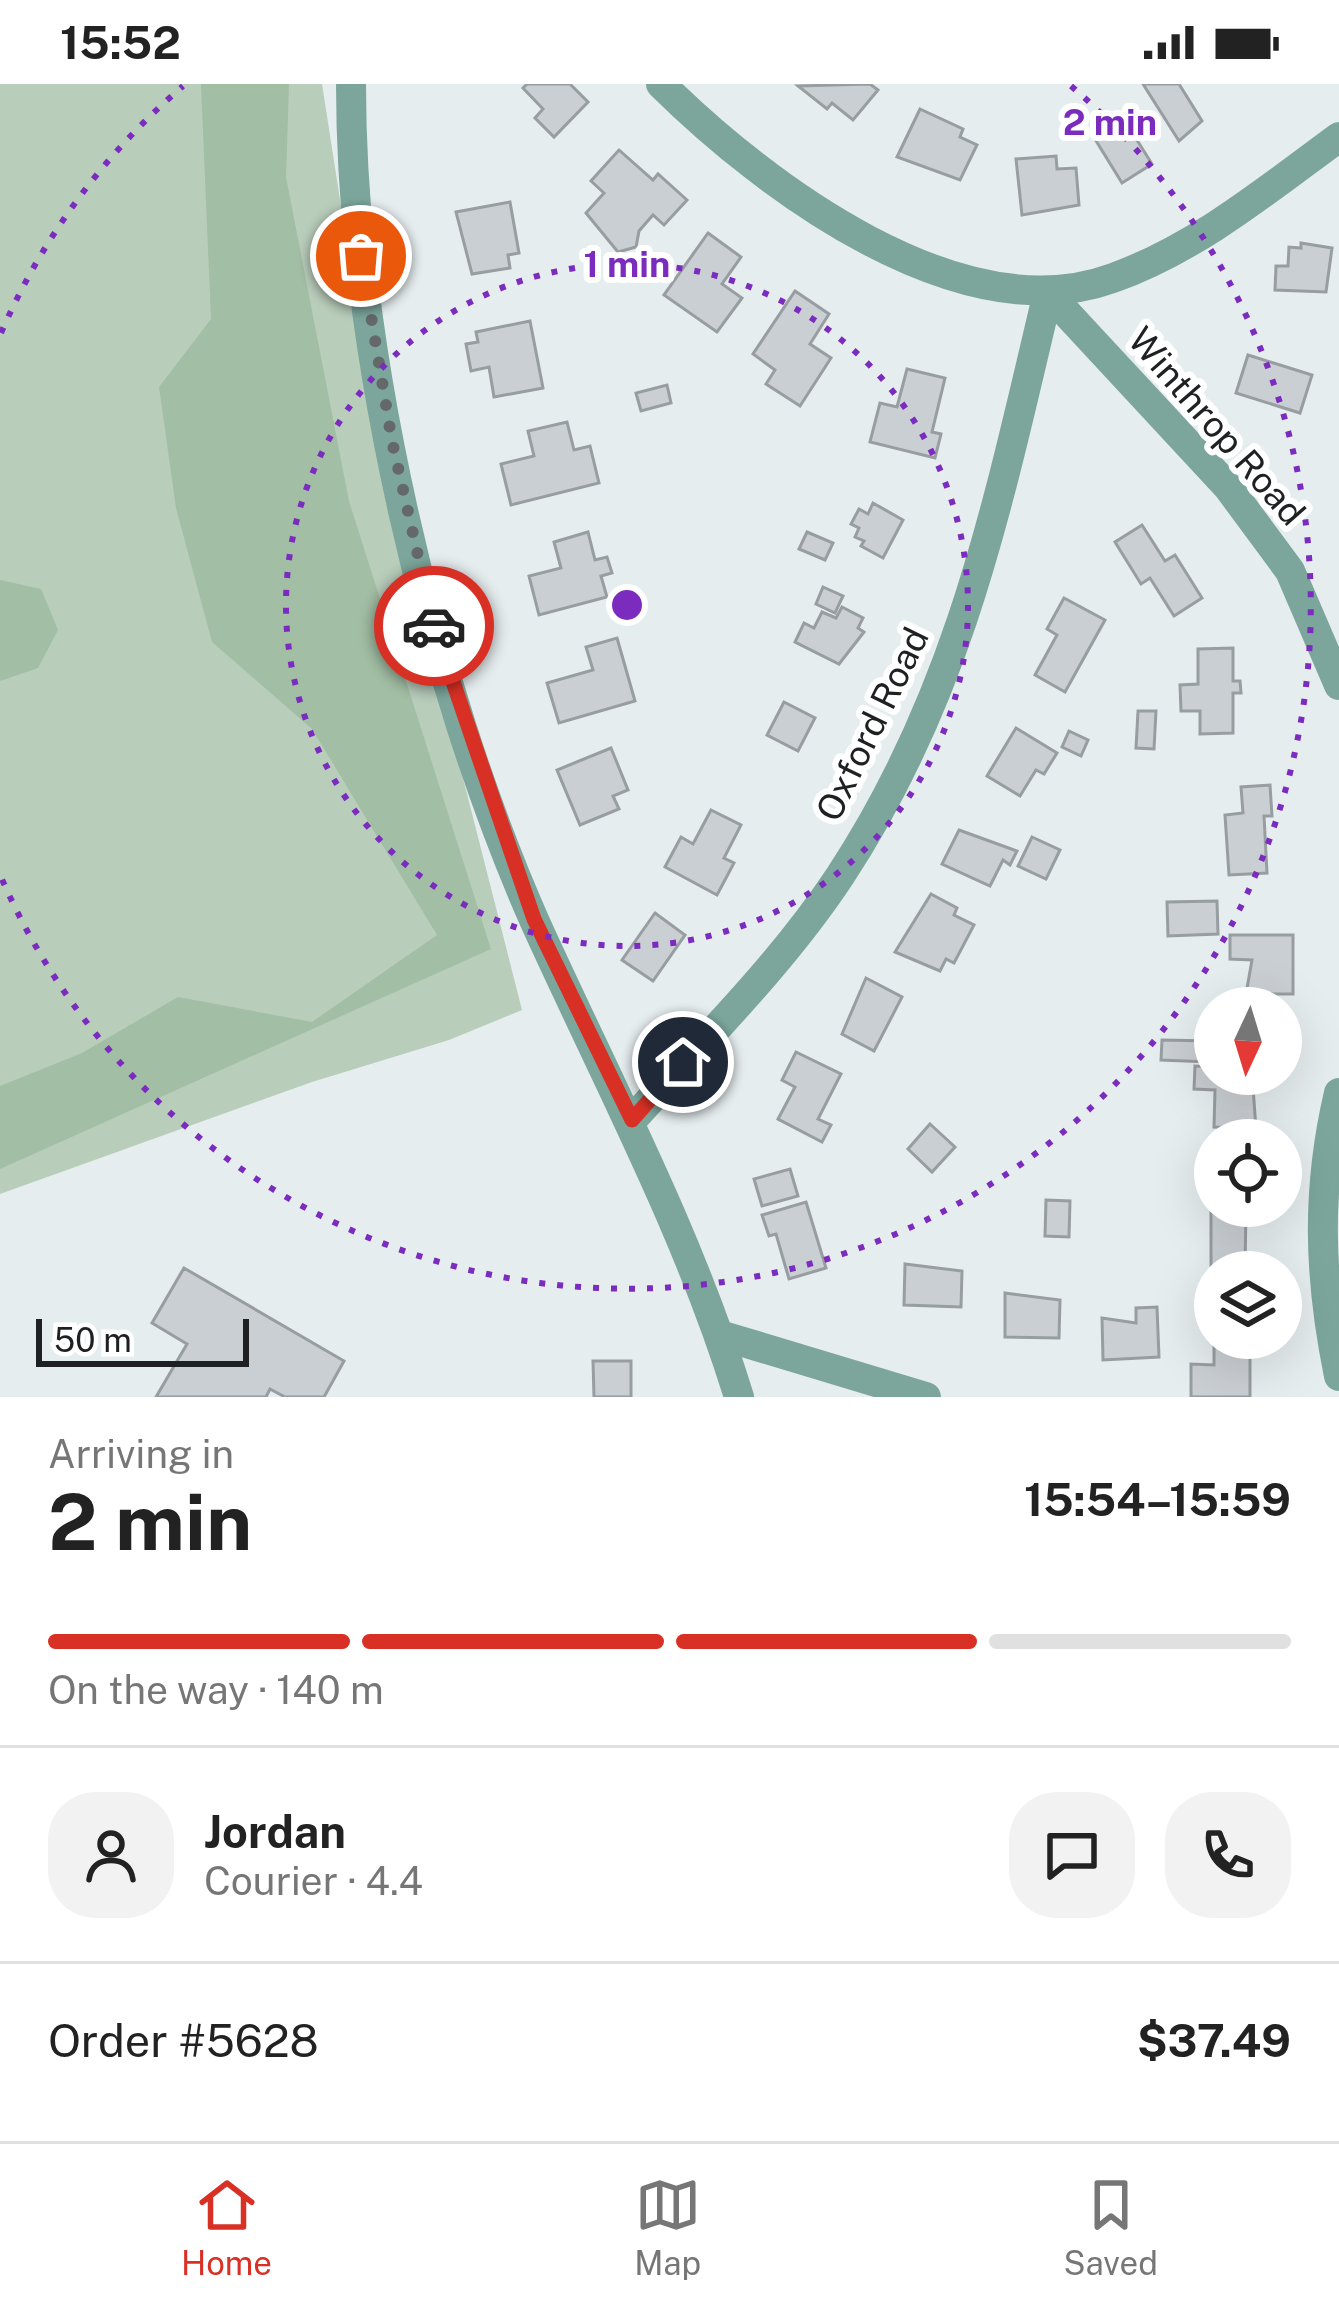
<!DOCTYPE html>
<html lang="en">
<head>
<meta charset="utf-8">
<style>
	:root { --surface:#fff; --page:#f2f2f2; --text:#222; --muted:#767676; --line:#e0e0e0; --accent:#d93025 }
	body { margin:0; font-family:"Public Sans",sans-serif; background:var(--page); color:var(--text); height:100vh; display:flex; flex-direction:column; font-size:45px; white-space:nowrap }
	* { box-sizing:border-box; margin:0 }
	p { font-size:39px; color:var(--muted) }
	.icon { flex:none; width:66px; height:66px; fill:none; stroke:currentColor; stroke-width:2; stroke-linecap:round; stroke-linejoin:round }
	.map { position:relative; height:1313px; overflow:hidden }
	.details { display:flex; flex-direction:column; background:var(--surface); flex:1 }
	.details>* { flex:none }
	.needle { width:78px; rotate:184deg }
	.fabs { position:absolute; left:1194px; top:903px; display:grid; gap:24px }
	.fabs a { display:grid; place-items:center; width:108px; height:108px; border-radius:50%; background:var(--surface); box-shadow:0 12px 48px #0002; font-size:60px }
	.scale { position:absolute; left:36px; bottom:30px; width:213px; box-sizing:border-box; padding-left:12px; border:6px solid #1e2021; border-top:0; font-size:33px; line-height:42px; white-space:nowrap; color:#1e2021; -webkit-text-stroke:9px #fff; paint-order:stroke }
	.pin { position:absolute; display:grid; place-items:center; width:102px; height:102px; color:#fff; margin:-51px; border:6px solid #fff; border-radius:50%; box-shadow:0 3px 12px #0007 }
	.courier { position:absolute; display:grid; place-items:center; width:120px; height:120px; margin:-60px; border:9px solid #d93025; border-radius:50%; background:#fff; color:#222; box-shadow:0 3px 15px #0007 }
	.headline em { font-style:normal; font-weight:700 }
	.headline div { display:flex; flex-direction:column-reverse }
	.headline { display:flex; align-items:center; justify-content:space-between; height:204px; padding:0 48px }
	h1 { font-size:78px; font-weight:700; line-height:90px }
	.bar { display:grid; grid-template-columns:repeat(4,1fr); gap:18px 12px; align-content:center; height:144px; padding:0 48px }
	.bar i { height:15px; border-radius:9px; background:var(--line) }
	.bar .active { background:var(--accent) }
	.bar p { grid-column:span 4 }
	.line { display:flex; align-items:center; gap:30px; padding:0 48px; border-top:3px solid var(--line) }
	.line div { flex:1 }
	.round { display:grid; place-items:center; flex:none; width:126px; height:126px; border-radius:48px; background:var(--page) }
	.status { display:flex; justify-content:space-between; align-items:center; height:84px; padding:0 60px; background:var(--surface); direction:ltr }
	.status svg { height:33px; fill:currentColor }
	.menu { display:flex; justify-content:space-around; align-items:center; height:168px; border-top:3px solid var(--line); background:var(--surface); font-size:33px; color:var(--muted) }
	.menu a { display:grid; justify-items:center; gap:6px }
	.menu .active { color:var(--accent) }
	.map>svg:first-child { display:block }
	.green { fill:#b9cdbb }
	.forest { fill:#a2bea4 }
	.building { fill:#cacfd3; stroke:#989da1; stroke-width:3 }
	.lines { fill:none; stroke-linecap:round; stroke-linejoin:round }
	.street { stroke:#7ca69c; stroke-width:30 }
	.done { stroke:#646869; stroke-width:12; stroke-dasharray:0 21.6 }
	.route { stroke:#d93025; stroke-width:15 }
	.ring { fill:none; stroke:#7b2cbf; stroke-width:6; stroke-dasharray:6 12 }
	.labels { text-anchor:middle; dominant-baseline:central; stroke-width:12; stroke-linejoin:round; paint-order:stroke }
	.street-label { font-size:36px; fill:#1e2021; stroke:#fff }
	.centre { fill:#7b2cbf; stroke:#fff; stroke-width:6 }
	.ring-label { font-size:36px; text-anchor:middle; font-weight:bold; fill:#7b2cbf; stroke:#fff; stroke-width:12; stroke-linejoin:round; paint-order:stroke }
</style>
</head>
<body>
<div class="status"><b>15:52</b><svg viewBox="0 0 49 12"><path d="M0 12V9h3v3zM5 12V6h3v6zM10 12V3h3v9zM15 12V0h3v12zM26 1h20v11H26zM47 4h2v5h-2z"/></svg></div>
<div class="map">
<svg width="1339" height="1313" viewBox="0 0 1339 1313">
	<rect width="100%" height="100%" fill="#e6edee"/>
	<polygon class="green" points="0,0 322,0 378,360 522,926 449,956 312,998 0,1110"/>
	<g class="forest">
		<polygon points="201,0 289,0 286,93 349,417 491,865 0,1085 0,1002 82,969 178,913 312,938 437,851 312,645 212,558 176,424 159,303 211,235"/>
		<polygon points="0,496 41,505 58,546 38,584 0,597"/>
	</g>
	<g class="building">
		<polygon points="527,0 570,0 588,18 554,53 535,34 543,25 523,4"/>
		<polygon points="870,0 878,6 853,36 832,19 827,25 798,2"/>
		<polygon points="1143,0 1179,0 1202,37 1179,57"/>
		<polygon points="920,25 963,45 960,53 977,61 960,96 897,73"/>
		<polygon points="1120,29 1152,80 1122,99 1090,47"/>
		<polygon points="619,66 653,96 658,90 687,116 664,141 653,131 639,147 636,163 618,168 586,129 604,109 591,97"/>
		<polygon points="1056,72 1057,85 1076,84 1079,121 1022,131 1016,75"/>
		<polygon points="510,118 519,169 508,171 510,184 472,190 456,128"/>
		<polygon points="708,149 741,173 722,200 742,214 717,248 664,211"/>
		<polygon points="1301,159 1332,164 1326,208 1275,206 1276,182 1288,182 1289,163 1301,164"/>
		<polygon points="795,207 829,230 810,260 831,274 800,322 766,300 775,286 753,270"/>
		<polygon points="530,237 543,304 494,313 489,283 471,287 466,260 478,258 476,248"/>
		<polygon points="1248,271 1312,291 1300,329 1236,309"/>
		<polygon points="907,285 945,294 932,348 941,350 935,374 870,358 880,319 897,323"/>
		<polygon points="667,301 671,319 641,327 636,309"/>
		<polygon points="567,338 574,366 590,362 599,399 511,421 501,380 534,372 528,347"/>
		<polygon points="873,419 903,436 883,474 861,462 864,457 855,453 859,444 851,440 859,425 868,430"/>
		<polygon points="1142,441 1165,477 1175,471 1202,514 1174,532 1150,494 1141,500 1115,458"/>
		<polygon points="588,448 595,476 607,473 612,489 601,492 607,513 539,531 529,492 561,484 554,458"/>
		<polygon points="807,448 833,459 825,476 799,465"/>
		<polygon points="823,503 843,512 835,529 816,520"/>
		<polygon points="1064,514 1105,536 1065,608 1035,591 1057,551 1047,545"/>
		<polygon points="842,523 863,534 858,544 864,548 839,580 795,558 804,539 814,544 822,528 836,534"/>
		<polygon points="617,554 635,617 559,639 547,599 593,586 586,563"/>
		<polygon points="1233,564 1233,597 1240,597 1241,609 1233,609 1233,649 1200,650 1200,627 1181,627 1180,601 1198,600 1198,565"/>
		<polygon points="784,618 815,634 798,667 767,651"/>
		<polygon points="1138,627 1156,627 1154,665 1136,664"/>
		<polygon points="1016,644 1057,669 1044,690 1036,686 1020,712 987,692"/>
		<polygon points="1069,647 1088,656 1081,672 1062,663"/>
		<polygon points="611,664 628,706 613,712 619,725 580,741 557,686"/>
		<polygon points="1270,701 1272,732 1264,732 1267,789 1229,791 1225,731 1243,729 1241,703"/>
		<polygon points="711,726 741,741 724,774 734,779 717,811 665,783 681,753 693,760"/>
		<polygon points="959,746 1017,767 1010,781 1003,776 990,802 942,780"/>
		<polygon points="1032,753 1060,766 1046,795 1018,782"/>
		<polygon points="931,810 957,824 954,831 974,841 954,879 946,875 940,887 895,868"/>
		<polygon points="1217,817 1218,850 1168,852 1167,818"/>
		<polygon points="655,829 685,851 653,897 622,876"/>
		<polygon points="1230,851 1293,851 1293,910 1268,910 1268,915 1246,910 1252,876 1230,875"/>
		<polygon points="866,894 902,913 874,967 842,950"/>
		<polygon points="1162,956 1210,957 1209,978 1161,976"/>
		<polygon points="796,968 841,990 818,1035 831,1041 822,1058 778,1035 795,1003 782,996"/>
		<polygon points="1212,978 1215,990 1259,993 1259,1005 1253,1003 1256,1045 1214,1043 1215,1006 1194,1005 1195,982 1212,983"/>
		<polygon points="930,1040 955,1063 932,1088 908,1065"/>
		<polygon points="790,1085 798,1112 762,1122 754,1095"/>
		<polygon points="1046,1116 1070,1117 1069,1153 1045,1152"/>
		<polygon points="806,1118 826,1184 789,1195 776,1150 769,1152 762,1131"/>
		<polygon points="1211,1122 1246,1122 1245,1187 1215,1188 1211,1202"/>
		<polygon points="905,1180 962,1187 961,1223 904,1221"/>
		<polygon points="184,1184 344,1277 324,1313 285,1313 270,1305 266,1313 156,1313 187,1260 152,1239"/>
		<polygon points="1005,1209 1060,1216 1059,1254 1005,1253"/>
		<polygon points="1157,1223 1159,1273 1103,1276 1102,1234 1136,1239 1136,1224"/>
		<polygon points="1214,1259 1250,1259 1250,1313 1191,1313 1191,1280 1214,1281"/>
		<polygon points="593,1277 631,1277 631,1313 594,1313"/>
	</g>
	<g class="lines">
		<g class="street">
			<path d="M351 0C351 263 429 598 535 838 606 995 688 1147 739 1313"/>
			<path d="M661 0C764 102 960 250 1113 194 1197 164 1268 105 1339 53"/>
			<polyline points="1048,209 1228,403 1290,487 1339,601"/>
			<path d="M1339 1009C1316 1107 1319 1193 1339 1292"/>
			<path d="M632 1036C703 957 781 881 840 792 961 608 998 418 1048 209"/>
			<polyline points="720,1251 926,1313"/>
		</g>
	</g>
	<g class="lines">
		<polyline class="done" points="361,172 392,357 434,542"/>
		<polyline class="route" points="434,542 534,835 632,1036 683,978"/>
	</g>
	<g class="ring">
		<circle cx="627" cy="521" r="341"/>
		<path d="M1 249A683 683 0 0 1 183 2M1071 2A683 683 0 1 1 1 793"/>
	</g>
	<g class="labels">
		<g class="street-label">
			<text transform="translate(1217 342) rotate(49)">Winthrop Road</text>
			<text transform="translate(872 640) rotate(-64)">Oxford Road</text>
		</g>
	</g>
	<circle cx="627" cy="521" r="18" class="centre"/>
	<g class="ring-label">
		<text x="1110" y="51">2 min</text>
		<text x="627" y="193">1 min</text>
	</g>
</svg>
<div class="fabs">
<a><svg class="needle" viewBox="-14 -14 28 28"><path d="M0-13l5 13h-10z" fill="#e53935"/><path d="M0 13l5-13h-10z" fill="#767676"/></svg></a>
<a><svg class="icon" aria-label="locate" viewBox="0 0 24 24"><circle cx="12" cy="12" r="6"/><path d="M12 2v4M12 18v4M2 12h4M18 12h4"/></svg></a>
<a><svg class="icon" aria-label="layers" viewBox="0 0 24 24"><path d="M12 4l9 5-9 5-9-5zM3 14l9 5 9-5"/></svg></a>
</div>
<div class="scale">50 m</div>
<div class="pin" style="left:361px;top:172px;background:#ea580c"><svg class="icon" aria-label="bag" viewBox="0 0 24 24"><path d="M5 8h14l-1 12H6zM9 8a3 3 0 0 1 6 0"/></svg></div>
<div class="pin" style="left:683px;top:978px;background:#1f2937"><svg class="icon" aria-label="home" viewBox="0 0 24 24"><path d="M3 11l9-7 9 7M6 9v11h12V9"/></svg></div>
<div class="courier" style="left:434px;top:542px"><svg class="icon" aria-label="car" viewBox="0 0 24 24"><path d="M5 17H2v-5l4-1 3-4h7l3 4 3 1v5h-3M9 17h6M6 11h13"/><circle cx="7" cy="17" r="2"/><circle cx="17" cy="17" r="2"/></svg></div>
</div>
<section class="details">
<div class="headline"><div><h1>2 min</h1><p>Arriving in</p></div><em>15:54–15:59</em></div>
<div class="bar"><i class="active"></i><i class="active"></i><i class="active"></i><i></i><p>On the way · 140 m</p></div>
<div class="line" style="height:216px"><a class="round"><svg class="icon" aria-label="person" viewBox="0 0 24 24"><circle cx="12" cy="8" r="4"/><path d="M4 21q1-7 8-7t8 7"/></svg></a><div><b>Jordan</b><p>Courier · 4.4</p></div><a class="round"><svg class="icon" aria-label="chat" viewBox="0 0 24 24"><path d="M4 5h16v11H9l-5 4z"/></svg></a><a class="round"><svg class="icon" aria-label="phone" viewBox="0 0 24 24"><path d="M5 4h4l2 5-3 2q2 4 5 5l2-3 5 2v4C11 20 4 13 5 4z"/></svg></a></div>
<div class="line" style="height:156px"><div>Order #5628</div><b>$37.49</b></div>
</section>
<nav class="menu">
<a class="active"><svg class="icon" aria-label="home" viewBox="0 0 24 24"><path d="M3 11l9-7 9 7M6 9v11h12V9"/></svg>Home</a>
<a><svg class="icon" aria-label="map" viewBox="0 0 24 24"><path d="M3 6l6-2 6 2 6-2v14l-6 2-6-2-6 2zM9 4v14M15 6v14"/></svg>Map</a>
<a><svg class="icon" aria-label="saved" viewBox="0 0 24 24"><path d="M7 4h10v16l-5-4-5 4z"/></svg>Saved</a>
</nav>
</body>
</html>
